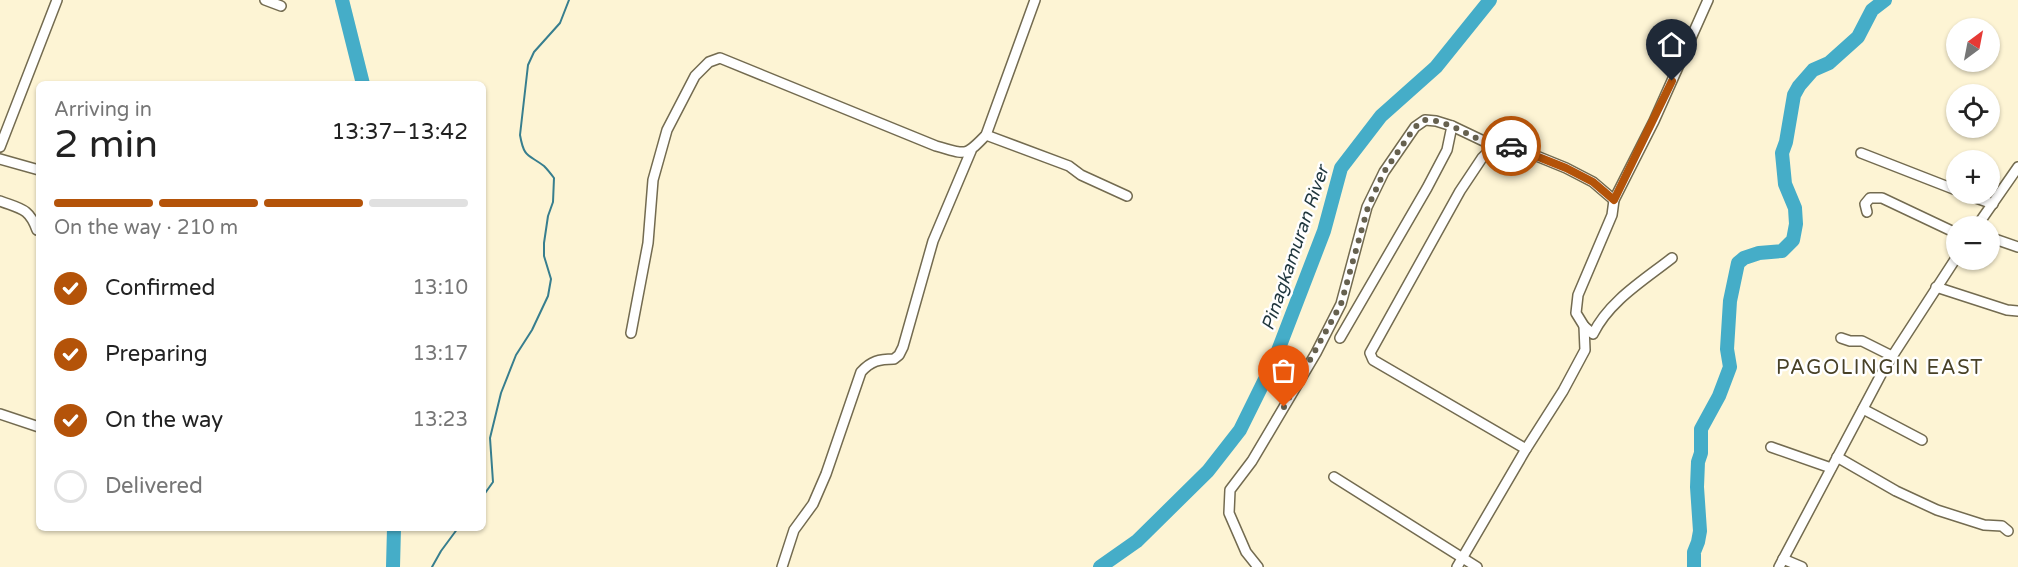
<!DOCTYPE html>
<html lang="en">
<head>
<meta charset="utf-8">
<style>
	:root { --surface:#fff; --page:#f6f6f6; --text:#222; --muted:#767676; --line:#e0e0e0; --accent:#b45309 }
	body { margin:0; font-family:"Varela Round",sans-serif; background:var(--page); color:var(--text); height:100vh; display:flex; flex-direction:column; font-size:22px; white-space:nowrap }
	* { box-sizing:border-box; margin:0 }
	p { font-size:20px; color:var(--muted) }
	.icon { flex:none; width:33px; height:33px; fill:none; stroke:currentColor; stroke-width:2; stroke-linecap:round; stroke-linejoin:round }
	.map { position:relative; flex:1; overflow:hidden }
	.sheet { position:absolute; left:36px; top:81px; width:450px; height:450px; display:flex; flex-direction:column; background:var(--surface); border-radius:9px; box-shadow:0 2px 4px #0004 }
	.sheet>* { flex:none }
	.needle { width:39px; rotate:32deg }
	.buttons { position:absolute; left:1946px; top:18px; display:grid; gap:12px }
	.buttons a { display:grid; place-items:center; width:54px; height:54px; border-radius:50%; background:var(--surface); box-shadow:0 2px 4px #0004; font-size:30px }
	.pin { position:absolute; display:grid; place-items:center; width:51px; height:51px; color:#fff; margin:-62px -26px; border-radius:50% 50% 50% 0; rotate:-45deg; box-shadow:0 0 6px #0007 }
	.pin .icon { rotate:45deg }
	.courier { position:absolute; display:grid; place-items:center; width:60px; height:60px; margin:-30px; border:4px solid #b45309; border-radius:50%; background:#fff; color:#222; box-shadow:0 2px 8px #0007 }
	.summary em { font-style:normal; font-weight:600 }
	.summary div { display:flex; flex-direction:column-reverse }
	.summary { display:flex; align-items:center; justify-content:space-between; height:102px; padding:0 18px }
	h1 { font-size:39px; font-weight:600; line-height:45px }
	.bar { display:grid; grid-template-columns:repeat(4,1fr); gap:9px 6px; align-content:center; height:72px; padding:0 18px }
	.bar i { height:8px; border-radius:4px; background:var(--line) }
	.bar .current { background:var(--accent) }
	.bar p { grid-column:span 4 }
	ol { padding:0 18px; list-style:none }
	li { display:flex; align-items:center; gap:18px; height:66px }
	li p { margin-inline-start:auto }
	li .icon { padding:6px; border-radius:50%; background:var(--accent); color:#fff; stroke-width:4 }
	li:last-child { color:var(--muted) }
	li i { width:33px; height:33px; border:3px solid var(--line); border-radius:50% }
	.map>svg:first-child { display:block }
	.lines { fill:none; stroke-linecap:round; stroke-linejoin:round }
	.stream { stroke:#377e8e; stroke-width:2 }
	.river { stroke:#45adc8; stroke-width:14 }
	.minor-casing { stroke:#736b50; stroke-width:12 }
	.minor { stroke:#fff; stroke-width:9 }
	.done { stroke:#66614f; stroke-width:6; stroke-dasharray:0 10.8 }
	.route { stroke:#b45309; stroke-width:8 }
	.labels { text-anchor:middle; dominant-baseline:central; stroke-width:5; stroke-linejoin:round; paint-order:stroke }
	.water-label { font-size:18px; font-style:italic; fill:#1f363d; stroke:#fff }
	.quarter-label { font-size:20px; letter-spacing:1.5px; fill:#484126; stroke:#fff }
</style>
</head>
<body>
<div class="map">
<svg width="2018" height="567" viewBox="0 0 2018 567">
	<rect width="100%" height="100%" fill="#fdf4d4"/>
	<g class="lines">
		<g class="stream">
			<path d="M483 496 493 482 490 438 501 393 516 355 532 330 548 296 551 279 544 256V243L548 216 553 202 554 178C551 174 547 169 544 166 528 154 524 158 520 135L528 65 534 52 560 23 569 0"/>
			<polyline points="432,567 441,551 458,528"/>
		</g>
		<g class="river">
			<polyline points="342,0 363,84"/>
			<polyline points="393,567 394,528"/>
			<polyline points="1100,567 1137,541 1208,471 1240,430 1274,361 1324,231 1341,168 1381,116 1436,67 1490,0"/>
			<polyline points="1694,567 1694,552 1698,542 1700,531 1697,487 1698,462 1701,453 1701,429 1719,396 1730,367 1727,349 1730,301 1738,263 1744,258 1759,253 1782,251 1793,240 1796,224 1795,208 1785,184 1782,153 1786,142 1794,95 1799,86 1813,70 1829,63 1858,37 1872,10 1885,0"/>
		</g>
		<g class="minor-casing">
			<g id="minor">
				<polyline points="265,0 281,6"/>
				<polyline points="986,135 1069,166 1081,175 1127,196"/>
				<polyline points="1494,146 1482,158 1460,191 1370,353 1373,360 1526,449"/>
				<polyline points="0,147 57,0"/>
				<polyline points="1861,153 1956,190"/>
				<polyline points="0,159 39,170"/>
				<polyline points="1965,194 1993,204"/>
				<path d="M0 201C21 209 29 208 37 230"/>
				<polyline points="1867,212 1865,204 1870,198 1882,198 1956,233"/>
				<polyline points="1977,226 2018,167"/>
				<polyline points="1989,237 2018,247"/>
				<polyline points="1936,287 2007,310 2018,311"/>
				<path d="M1584 326 1593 334C1609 301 1644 280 1672 258"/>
				<path d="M631 333 648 243 653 180 667 130 695 76 709 62 720 58 936 146C966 154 964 158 986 135L1035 0"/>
				<polyline points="1340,338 1427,188 1447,150 1452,126"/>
				<polyline points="1841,338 1850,341 1862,341 1892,356"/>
				<polyline points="1863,409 1922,440"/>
				<polyline points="0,414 39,427"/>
				<polyline points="1771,447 1831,468"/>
				<polyline points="1837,457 1896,491 1937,510 1984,525 2002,526 2008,531"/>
				<polyline points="1334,477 1477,567"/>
				<polyline points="1783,559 1802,567"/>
				<path d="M782 567 794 530 813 504 826 474 861 372C871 361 879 359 894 359L899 355 903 347 933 241 971 151"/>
				<polyline points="1258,567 1246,552 1229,513 1230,490 1252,461 1316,353 1341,304 1367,207 1384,172 1415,127 1425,120 1436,121 1452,126 1494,146 1512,146 1566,168 1593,182 1614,200"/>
				<polyline points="1457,567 1526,449 1563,391 1585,350 1584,326 1576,313 1578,295 1612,215 1614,200 1654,121 1708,0"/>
				<polyline points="1779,567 1884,369 1956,258"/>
			</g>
		</g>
		<use href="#minor" class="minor"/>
	</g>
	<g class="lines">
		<polyline class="done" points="1284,407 1341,304 1368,207 1384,172 1415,127 1425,120 1436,121 1452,126 1494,147 1511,146"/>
		<polyline class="route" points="1511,146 1566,168 1593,182 1614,200 1672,81"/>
	</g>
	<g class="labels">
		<g class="water-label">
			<text transform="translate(1295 248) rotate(-71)">Pinagkamuran River</text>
		</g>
		<g class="quarter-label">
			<text x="1880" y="368">PAGOLINGIN EAST</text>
		</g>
	</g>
</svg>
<div class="buttons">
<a><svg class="needle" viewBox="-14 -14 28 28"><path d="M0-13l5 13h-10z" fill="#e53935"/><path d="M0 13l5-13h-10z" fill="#767676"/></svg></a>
<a><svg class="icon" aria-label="locate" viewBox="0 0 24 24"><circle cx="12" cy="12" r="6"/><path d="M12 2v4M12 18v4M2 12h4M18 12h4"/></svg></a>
<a>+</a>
<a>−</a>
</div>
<div class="pin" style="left:1284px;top:407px;background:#ea580c"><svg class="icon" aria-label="bag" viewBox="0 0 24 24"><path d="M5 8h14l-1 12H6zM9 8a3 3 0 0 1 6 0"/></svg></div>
<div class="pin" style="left:1672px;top:81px;background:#1f2937"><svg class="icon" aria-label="home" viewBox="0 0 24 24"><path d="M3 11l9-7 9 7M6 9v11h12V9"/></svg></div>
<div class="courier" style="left:1511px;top:146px"><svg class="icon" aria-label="car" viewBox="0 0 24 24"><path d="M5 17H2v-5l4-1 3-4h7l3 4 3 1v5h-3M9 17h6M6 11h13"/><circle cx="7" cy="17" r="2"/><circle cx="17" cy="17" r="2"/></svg></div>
<section class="sheet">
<div class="summary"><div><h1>2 min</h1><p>Arriving in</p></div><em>13:37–13:42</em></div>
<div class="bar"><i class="current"></i><i class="current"></i><i class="current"></i><i></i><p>On the way · 210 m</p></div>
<ol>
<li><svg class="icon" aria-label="check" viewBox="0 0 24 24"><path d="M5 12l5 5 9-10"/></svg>Confirmed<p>13:10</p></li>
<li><svg class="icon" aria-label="check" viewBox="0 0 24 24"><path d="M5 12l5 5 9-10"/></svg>Preparing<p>13:17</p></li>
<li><svg class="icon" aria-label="check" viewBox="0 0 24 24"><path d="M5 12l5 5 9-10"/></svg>On the way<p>13:23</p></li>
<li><i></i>Delivered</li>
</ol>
</section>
</div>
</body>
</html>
